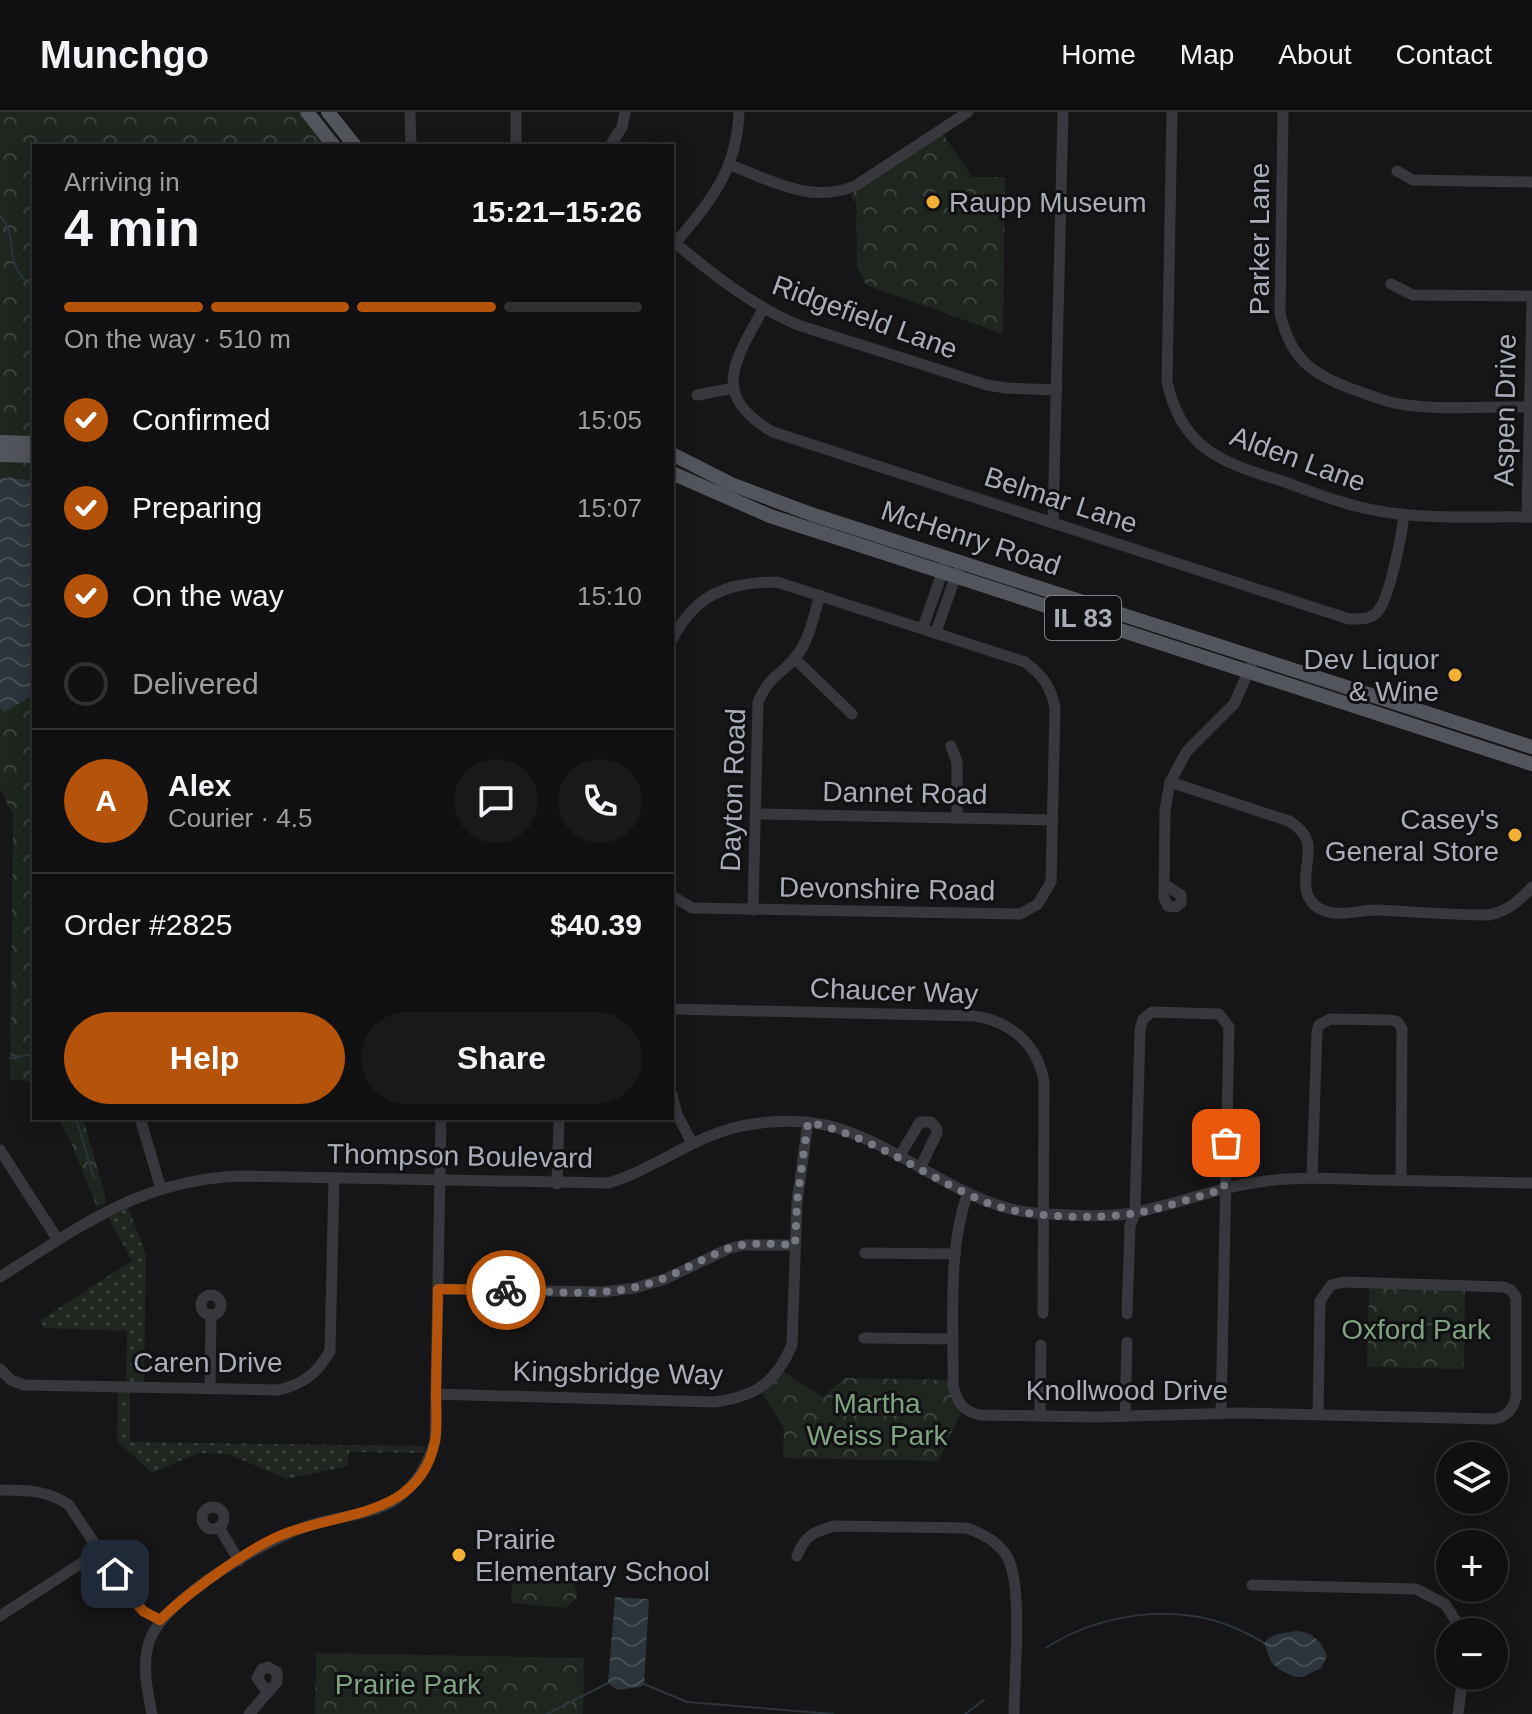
<!DOCTYPE html>
<html lang="en">
<head>
<meta charset="utf-8">
<style>
	:root { --surface:#101012; --page:#19191b; --text:#f1f3f6; --muted:#9c9d9f; --line:#303032; --accent:#b45309 }
	body { margin:0; font-family:Helvetica,sans-serif; background:var(--page); color:var(--text); height:100vh; display:flex; flex-direction:column; font-size:30px; white-space:nowrap }
	* { box-sizing:border-box; margin:0 }
	p { font-size:26px; color:var(--muted) }
	.icon { flex:none; width:44px; height:44px; fill:none; stroke:currentColor; stroke-width:2; stroke-linecap:round; stroke-linejoin:round }
	.map { position:relative; flex:1; overflow:hidden }
	.panel { position:absolute; left:32px; top:32px; width:642px; height:976px; display:flex; flex-direction:column; background:var(--surface); border-radius:0px; box-shadow:0 4px 20px #0003,0 0 0 2px var(--line) }
	.panel>* { flex:none }
	.tools { position:absolute; left:1436px; top:1330px; display:grid; gap:16px }
	.tools a { display:grid; place-items:center; width:72px; height:72px; border-radius:50%; background:var(--surface); box-shadow:0 4px 20px #0003,0 0 0 2px var(--line); font-size:40px }
	.pin { position:absolute; display:grid; place-items:center; width:68px; height:68px; color:#fff; margin:-34px; border-radius:16px; box-shadow:0 4px 12px #0006 }
	.courier { position:absolute; display:grid; place-items:center; width:80px; height:80px; margin:-40px; border:6px solid #b45309; border-radius:50%; background:#fff; color:#222; box-shadow:0 2px 10px #0007 }
	.overview em { font-style:normal; font-weight:800 }
	.overview div { display:flex; flex-direction:column-reverse }
	.overview { display:flex; align-items:center; justify-content:space-between; height:136px; padding:0 32px }
	h1 { font-size:52px; font-weight:800; line-height:60px }
	.bar { display:grid; grid-template-columns:repeat(4,1fr); gap:12px 8px; align-content:center; height:96px; padding:0 32px }
	.bar i { height:10px; border-radius:6px; background:var(--line) }
	.bar .selected { background:var(--accent) }
	.bar p { grid-column:span 4 }
	.line { display:flex; align-items:center; gap:20px; padding:0 32px; border-top:2px solid var(--line) }
	.line div { flex:1 }
	.round { display:grid; place-items:center; flex:none; width:84px; height:84px; border-radius:42px; background:var(--page) }
	ol { padding:0 32px; list-style:none }
	li { display:flex; align-items:center; gap:24px; height:88px }
	li p { margin-inline-start:auto }
	li .icon { padding:8px; border-radius:50%; background:var(--accent); color:#fff; stroke-width:4 }
	li:last-child { color:var(--muted) }
	li i { width:44px; height:44px; border:4px solid var(--line); border-radius:50% }
	.button { display:flex; gap:16px; margin-top:auto; padding:16px 32px }
	.button a { flex:1; height:92px; border-radius:48px; background:var(--accent); color:#fff; font-size:32px; font-weight:800; line-height:92px; text-align:center }
	.button a+a { background:var(--page); color:var(--text) }
	header { display:flex; align-items:center; gap:48px; box-sizing:border-box; height:112px; padding:0 40px; background:var(--surface); border-bottom:2px solid var(--line) }
	header strong { font-size:38px }
	nav { display:flex; gap:44px; margin-inline-start:auto; font-size:28px }
	.map>svg:first-child { display:block }
	.grass { fill:url(#grass-dots) }
	.forest { fill:url(#forest-crowns) }
	.water { fill:url(#water-waves) }
	.lines { fill:none; stroke-linecap:round; stroke-linejoin:round }
	.stream { stroke:#2c353c; stroke-width:2 }
	.minor { stroke:#37383d; stroke-width:11 }
	.major { stroke:#53555c; stroke-width:14 }
	.done { stroke:#757880; stroke-width:8; stroke-dasharray:0 14.4 }
	.route { stroke:#b45309; stroke-width:10 }
	.poi-dot { fill:#f2b134; stroke:#111113; stroke-width:3 }
	.labels { text-anchor:middle; dominant-baseline:central; stroke-width:6; stroke-linejoin:round; paint-order:stroke }
	.shield { fill:#111113; stroke:#7b7e86; stroke-width:2 }
	.shield-label { font-size:26px; font-weight:bold; fill:#a8adb8 }
	.poi-label { font-size:28px; fill:#a8adb8; stroke:#111113; text-anchor:start }
	.street-label { font-size:28px; fill:#a8adb8; stroke:#111113 }
	.park-label { font-size:28px; fill:#7fa381; stroke:#111113 }
</style>
</head>
<body>
<header>
<strong>Munchgo</strong>
<nav><a>Home</a><a>Map</a><a>About</a><a>Contact</a></nav>
</header>
<div class="map">
<svg width="1532" height="1602" viewBox="0 0 1532 1602">
	<defs>
		<pattern id="grass-dots" width="8" height="8" patternUnits="userSpaceOnUse" patternTransform="scale(2)"><rect width="8" height="8" fill="#1e261f"/><path d="M2 2h.1M6 6h.1" fill="none" stroke="#3c433d" stroke-width="1.8" stroke-linecap="round"/></pattern>
		<pattern id="forest-crowns" width="20" height="18" patternUnits="userSpaceOnUse" patternTransform="scale(2)"><rect width="20" height="18" fill="#1e261f"/><path d="M2 6a3 3 0 1 1 6 0M12 15a3 3 0 1 1 6 0" fill="none" stroke="#3c433d"/></pattern>
		<pattern id="water-waves" width="16" height="10" patternUnits="userSpaceOnUse" patternTransform="scale(2)"><rect width="16" height="10" fill="#2c353c"/><path d="M0 5q4-4 8 0t8 0" fill="none" stroke="#485056"/></pattern>
	</defs>
	<rect width="100%" height="100%" fill="#161618"/>
	<g class="grass">
		<polygon points="128,1096 146,1142 144,1271 126,1271 127,1219 44,1216 40,1208 132,1149 108,1105"/>
		<polygon points="118,1280 130,1280 130,1330 425,1334 424,1341 349,1340 348,1354 287,1367 228,1342 198,1341 152,1361 117,1329"/>
	</g>
	<g class="forest">
		<polygon points="0,0 301,0 329,34 34,34 34,325 0,325"/>
		<polygon points="942,21 972,65 1005,65 1003,222 866,173 857,155 856,91 850,83"/>
		<polygon points="0,350 34,351 34,975 28,969 10,967 13,703 0,677"/>
		<polygon points="57,1006 83,1006 107,1090 97,1095 70,1028"/>
		<polygon points="1369,1176 1465,1178 1464,1257 1367,1255"/>
		<polygon points="783,1259 823,1285 844,1266 949,1268 956,1295 961,1301 938,1349 783,1346 784,1316 762,1281"/>
		<polygon points="512,1469 573,1470 577,1479 577,1486 565,1496 511,1491"/>
		<polygon points="316,1541 584,1546 583,1602 315,1602"/>
	</g>
	<g class="water">
		<polygon points="0,366 34,368 34,583 4,600 0,596"/>
		<polygon points="615,1485 649,1487 644,1572 640,1575 617,1578 608,1571"/>
		<path d="M1297 1519C1313 1520 1322 1530 1327 1544L1321 1556 1303 1565H1295L1280 1558 1271 1550 1264 1531C1271 1521 1286 1521 1297 1519Z"/>
	</g>
	<g class="lines">
		<g class="stream">
			<path d="M0 104C21 127 0 152 34 176"/>
			<polyline points="34,253 31,262 34,264"/>
			<polyline points="10,946 34,942"/>
			<polyline points="76,1006 94,1066"/>
			<path d="M1046 1536C1098 1502 1171 1491 1230 1514 1242 1518 1253 1525 1264 1531"/>
			<polyline points="644,1572 687,1590 833,1602"/>
			<polyline points="547,1602 608,1571"/>
			<polyline points="965,1602 984,1588"/>
		</g>
		<g class="minor">
			<polyline points="410,0 411,34"/>
			<path d="M1172 0 1167 270C1182 339 1224 351 1285 370 1315 381 1347 394 1379 399 1428 408 1482 404 1532 405"/>
			<path d="M1283 0 1280 201C1290 246 1311 262 1352 277 1368 282 1384 290 1400 292 1442 299 1487 294 1530 295"/>
			<polyline points="516,34 516,0"/>
			<polyline points="610,34 622,15 625,0"/>
			<path d="M730 53C773 69 810 92 855 74L968 0"/>
			<polyline points="1397,59 1413,68 1532,70"/>
			<path d="M675 131C714 163 751 193 798 213L987 273 1006 276 1057 278"/>
			<path d="M672 135C709 91 737 60 739 0"/>
			<polyline points="1391,172 1413,183 1532,184"/>
			<path d="M763 197C736 247 708 283 773 320L1349 507C1359 507 1371 508 1378 499 1390 485 1402 422 1404 402"/>
			<polyline points="697,283 734,276"/>
			<polyline points="1527,405 1532,191"/>
			<polyline points="1053,411 1063,0"/>
			<polyline points="923,515 945,453"/>
			<polyline points="936,520 957,460"/>
			<path d="M672 528C695 482 728 470 777 470L1025 550C1042 563 1051 574 1055 596L1051 770 1038 792 1020 802 692 796 672 784"/>
			<polyline points="794,546 852,602"/>
			<polyline points="951,634 957,650 957,706"/>
			<path d="M1170 670 1289 709C1321 729 1303 746 1306 775 1306 785 1314 795 1323 798 1340 806 1361 797 1378 798 1415 800 1452 803 1489 803 1508 799 1519 789 1532 775"/>
			<polyline points="756,702 1052,708"/>
			<polyline points="1165,773 1181,783 1181,791 1176,795 1168,794 1164,786 1165,698 1170,670 1187,639 1234,592 1251,554"/>
			<path d="M753 798 758 590C771 560 782 564 798 542 810 526 814 502 820 483"/>
			<path d="M672 897 974 904C1011 909 1038 933 1044 970L1043 1201"/>
			<polyline points="672,983 677,1002 692,1031"/>
			<polyline points="140,1006 161,1077"/>
			<polyline points="0,1038 58,1128"/>
			<polyline points="899,1045 920,1010 931,1010 937,1017 937,1021 920,1056"/>
			<polyline points="1312,1066 1317,919 1319,913 1330,907 1391,908 1398,910 1402,917 1401,1068"/>
			<polyline points="557,1072 559,1006"/>
			<path d="M968 1081C947 1136 954 1214 953 1273 957 1290 962 1299 980 1303L1096 1305 1240 1301 1494 1307C1507 1305 1513 1298 1516 1285V1185L1511 1178 1504 1175 1344 1170 1331 1173 1320 1189 1318 1303"/>
			<polyline points="865,1141 955,1142"/>
			<path d="M0 1165C81 1114 140 1068 240 1064L608 1071C659 1056 699 1019 753 1012 780 1008 810 1008 837 1016 910 1038 968 1100 1047 1102 1076 1103 1109 1106 1137 1100 1181 1091 1222 1074 1266 1069 1302 1064 1339 1067 1375 1068 1427 1069 1480 1070 1532 1071"/>
			<polyline points="438,1177 602,1180 635,1176 665,1167 728,1137 743,1133 795,1133"/>
			<circle cx="211" cy="1193" r="10"/>
			<polyline points="1127,1202 1130,1114 1135,1101 1140,918 1143,907 1152,900 1219,902 1229,915 1221,1302"/>
			<polyline points="864,1226 953,1227"/>
			<path d="M0 1257 11 1268 24 1273 278 1278C302 1273 318 1261 330 1239L334 1066"/>
			<polyline points="210,1277 211,1203"/>
			<path d="M436 1282 714 1290C754 1285 776 1271 792 1233L797 1090 808 1010"/>
			<polyline points="1040,1304 1041,1233"/>
			<polyline points="1125,1304 1127,1230"/>
			<path d="M0 1378C26 1378 47 1378 69 1393L130 1485 143 1499 160 1508"/>
			<circle cx="213" cy="1406" r="11"/>
			<polyline points="219,1415 239,1449"/>
			<path d="M797 1444C805 1423 814 1420 834 1414L966 1416C982 1421 996 1428 1006 1443 1024 1469 1014 1566 1014 1602"/>
			<polyline points="1252,1473 1416,1477 1445,1492 1463,1520"/>
			<polyline points="0,1504 100,1439"/>
			<path d="M152 1602C147 1578 142 1554 149 1530 164 1485 270 1425 314 1412 340 1404 371 1403 395 1388 417 1373 427 1353 435 1329L441 1006"/>
			<polyline points="249,1602 277,1570 277,1560 268,1555 262,1557 257,1566 268,1581"/>
			<polyline points="1458,1602 1463,1564"/>
		</g>
		<g class="major">
			<polyline points="307,0 334,34"/>
			<polyline points="328,0 355,34"/>
			<polyline points="0,330 34,331"/>
			<polyline points="672,342 731,372 811,402 1532,635"/>
			<polyline points="0,343 34,344"/>
			<polyline points="672,361 770,404 1532,652"/>
		</g>
	</g>
	<g class="lines">
		<path class="done" d="M506 1178C549 1179 594 1185 636 1175 669 1168 696 1149 727 1137 748 1129 773 1132 795 1133L797 1090 808 1010C873 1024 924 1064 985 1090 1022 1106 1096 1108 1136 1101 1165 1096 1195 1085 1224 1077L1226 1031"/>
		<path class="route" d="M115 1462 143 1499 160 1508C186 1482 245 1439 279 1424 335 1399 420 1408 435 1329 438 1314 436 1296 436 1281 437 1246 437 1212 438 1177L506 1178"/>
	</g>
	<g class="poi-dot">
		<circle cx="933" cy="90" r="8"/>
		<circle cx="1455" cy="563" r="8"/>
		<circle cx="1515" cy="723" r="8"/>
		<circle cx="459" cy="1443" r="8"/>
	</g>
	<g class="labels">
		<rect class="shield" x="1045" y="484" width="76" height="44" rx="6"/>
		<g class="shield-label">
			<text x="1083" y="506">IL 83</text>
		</g>
		<g class="poi-label">
			<text x="949" y="90">Raupp Museum</text>
			<text x="1439" y="547" text-anchor="end">Dev Liquor<tspan x="1439" dy="32">&amp; Wine</tspan></text>
			<text x="1499" y="707" text-anchor="end">Casey's<tspan x="1499" dy="32">General Store</tspan></text>
			<text x="475" y="1427">Prairie<tspan x="475" dy="32">Elementary School</tspan></text>
		</g>
		<g class="street-label">
			<text transform="translate(1259 127) rotate(-90)">Parker Lane</text>
			<text transform="translate(865 205) rotate(20)">Ridgefield Lane</text>
			<text transform="translate(1505 298) rotate(-89)">Aspen Drive</text>
			<text transform="translate(1298 347) rotate(20)">Alden Lane</text>
			<text transform="translate(1061 388) rotate(18)">Belmar Lane</text>
			<text transform="translate(971 426) rotate(18)">McHenry Road</text>
			<text transform="translate(733 678) rotate(-88)">Dayton Road</text>
			<text transform="translate(905 681) rotate(1)">Dannet Road</text>
			<text transform="translate(887 777) rotate(1)">Devonshire Road</text>
			<text transform="translate(894 879) rotate(2)">Chaucer Way</text>
			<text transform="translate(460 1044) rotate(1)">Thompson Boulevard</text>
			<text x="208" y="1250">Caren Drive</text>
			<text transform="translate(618 1261) rotate(1)">Kingsbridge Way</text>
			<text x="1127" y="1278">Knollwood Drive</text>
		</g>
		<g class="park-label">
			<text x="1416" y="1217">Oxford Park</text>
			<text x="877" y="1291">Martha<tspan x="877" dy="32">Weiss Park</tspan></text>
			<text x="408" y="1572">Prairie Park</text>
		</g>
	</g>
</svg>
<div class="tools">
<a><svg class="icon" aria-label="layers" viewBox="0 0 24 24"><path d="M12 4l9 5-9 5-9-5zM3 14l9 5 9-5"/></svg></a>
<a>+</a>
<a>−</a>
</div>
<div class="pin" style="left:1226px;top:1031px;background:#ea580c"><svg class="icon" aria-label="bag" viewBox="0 0 24 24"><path d="M5 8h14l-1 12H6zM9 8a3 3 0 0 1 6 0"/></svg></div>
<div class="pin" style="left:115px;top:1462px;background:#1f2937"><svg class="icon" aria-label="home" viewBox="0 0 24 24"><path d="M3 11l9-7 9 7M6 9v11h12V9"/></svg></div>
<div class="courier" style="left:506px;top:1178px"><svg class="icon" aria-label="bike" viewBox="0 0 24 24"><circle cx="6" cy="16" r="4"/><circle cx="18" cy="16" r="4"/><path d="M6 16l4-8h5l3 8M10 8l3 8H6M13 5h3"/></svg></div>
<section class="panel">
<div class="overview"><div><h1>4 min</h1><p>Arriving in</p></div><em>15:21–15:26</em></div>
<div class="bar"><i class="selected"></i><i class="selected"></i><i class="selected"></i><i></i><p>On the way · 510 m</p></div>
<ol>
<li><svg class="icon" aria-label="check" viewBox="0 0 24 24"><path d="M5 12l5 5 9-10"/></svg>Confirmed<p>15:05</p></li>
<li><svg class="icon" aria-label="check" viewBox="0 0 24 24"><path d="M5 12l5 5 9-10"/></svg>Preparing<p>15:07</p></li>
<li><svg class="icon" aria-label="check" viewBox="0 0 24 24"><path d="M5 12l5 5 9-10"/></svg>On the way<p>15:10</p></li>
<li><i></i>Delivered</li>
</ol>
<div class="line" style="height:144px"><b class="round" style="background:var(--accent);color:#fff">A</b><div><b>Alex</b><p>Courier · 4.5</p></div><a class="round"><svg class="icon" aria-label="chat" viewBox="0 0 24 24"><path d="M4 5h16v11H9l-5 4z"/></svg></a><a class="round"><svg class="icon" aria-label="phone" viewBox="0 0 24 24"><path d="M5 4h4l2 5-3 2q2 4 5 5l2-3 5 2v4C11 20 4 13 5 4z"/></svg></a></div>
<div class="line" style="height:104px"><div>Order #2825</div><b>$40.39</b></div>
<div class="button"><a>Help</a><a>Share</a></div>
</section>
</div>
</body>
</html>
